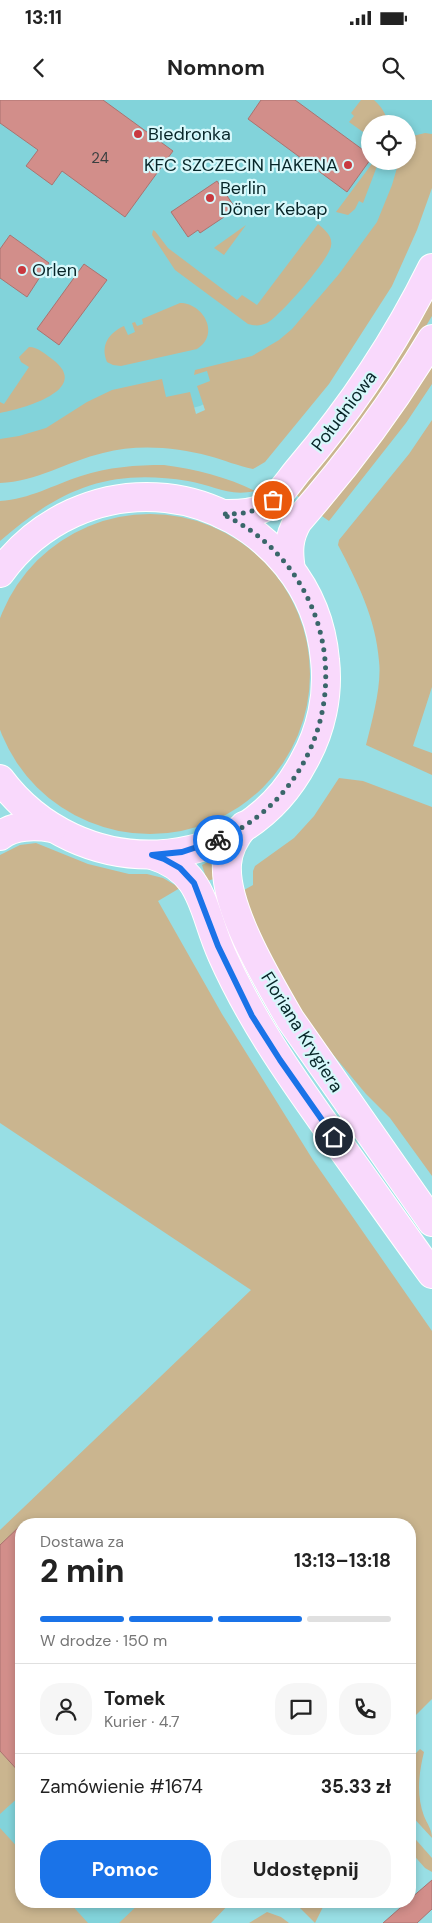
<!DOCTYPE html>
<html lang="pl">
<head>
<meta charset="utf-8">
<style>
	:root { --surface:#fff; --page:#f6f6f6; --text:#222; --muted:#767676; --line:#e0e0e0; --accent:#1a73e8 }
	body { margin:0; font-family:"DM Sans",sans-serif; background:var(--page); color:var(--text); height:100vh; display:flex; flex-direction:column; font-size:19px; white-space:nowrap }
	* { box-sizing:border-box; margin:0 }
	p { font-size:16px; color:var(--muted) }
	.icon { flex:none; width:28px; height:28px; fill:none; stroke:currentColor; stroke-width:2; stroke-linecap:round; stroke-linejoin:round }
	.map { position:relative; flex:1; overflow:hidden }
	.sheet { position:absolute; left:15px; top:1418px; width:401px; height:390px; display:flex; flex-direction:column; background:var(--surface); border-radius:20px; box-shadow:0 2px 8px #0003 }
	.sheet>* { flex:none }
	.tools { position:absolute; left:361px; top:15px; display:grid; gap:10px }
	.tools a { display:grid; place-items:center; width:55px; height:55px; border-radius:50%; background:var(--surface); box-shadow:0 2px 8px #0003; font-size:25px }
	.pin { position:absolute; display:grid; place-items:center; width:42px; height:42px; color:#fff; margin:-21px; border:2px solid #fff; border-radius:50%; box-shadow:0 1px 5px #0007 }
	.courier { position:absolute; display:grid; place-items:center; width:50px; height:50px; margin:-25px; border:4px solid #1a73e8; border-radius:50%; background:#fff; color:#222; box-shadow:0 1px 6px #0007 }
	.overview em { font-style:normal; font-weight:700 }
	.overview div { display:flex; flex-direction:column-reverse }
	.overview { display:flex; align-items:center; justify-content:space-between; height:85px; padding:0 25px }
	h1 { font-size:32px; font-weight:700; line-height:38px }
	.bar { display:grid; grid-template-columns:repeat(4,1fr); gap:8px 5px; align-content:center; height:60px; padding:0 25px }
	.bar i { height:6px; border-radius:4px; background:var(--line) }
	.bar .on { background:var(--accent) }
	.bar p { grid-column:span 4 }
	.line { display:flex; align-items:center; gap:12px; padding:0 25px; border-top:1px solid var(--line) }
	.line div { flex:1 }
	.round { display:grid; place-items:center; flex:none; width:52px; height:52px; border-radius:20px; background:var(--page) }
	.button { display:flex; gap:10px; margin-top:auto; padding:10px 25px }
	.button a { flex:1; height:58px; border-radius:20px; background:var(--accent); color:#fff; font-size:20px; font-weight:700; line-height:58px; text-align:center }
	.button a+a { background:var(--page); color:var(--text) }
	.status { display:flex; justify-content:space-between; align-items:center; height:35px; padding:0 25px; background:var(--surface); direction:ltr }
	.status svg { height:14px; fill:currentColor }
	header { display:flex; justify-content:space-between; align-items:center; height:65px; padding:0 25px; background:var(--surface); font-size:22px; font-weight:700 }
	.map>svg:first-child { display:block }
	.built { fill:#82d3da; fill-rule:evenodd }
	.green { fill:#cab58f }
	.building { fill:#d28e8a; stroke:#aa7370 }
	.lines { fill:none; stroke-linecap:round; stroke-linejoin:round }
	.major-casing { stroke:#fff; stroke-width:30 }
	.major { stroke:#f9d9fc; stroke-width:28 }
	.done { stroke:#3a666a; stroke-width:5; stroke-dasharray:0 9 }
	.route { stroke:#1a73e8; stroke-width:6 }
	.poi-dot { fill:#c9393f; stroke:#d7f8fb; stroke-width:2 }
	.labels { text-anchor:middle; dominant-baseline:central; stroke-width:4.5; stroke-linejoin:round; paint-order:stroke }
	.number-label { font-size:15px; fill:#3a3f40 }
	.poi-label { font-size:18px; fill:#072528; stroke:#d7f8fb; text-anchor:start }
	.street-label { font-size:18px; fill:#072528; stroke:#d7f8fb }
</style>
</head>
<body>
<div class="status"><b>13:11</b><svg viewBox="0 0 49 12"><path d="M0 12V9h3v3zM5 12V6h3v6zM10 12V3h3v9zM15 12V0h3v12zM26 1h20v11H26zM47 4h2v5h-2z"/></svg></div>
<header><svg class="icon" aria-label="back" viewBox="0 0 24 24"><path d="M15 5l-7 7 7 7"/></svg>Nomnom<svg class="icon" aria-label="search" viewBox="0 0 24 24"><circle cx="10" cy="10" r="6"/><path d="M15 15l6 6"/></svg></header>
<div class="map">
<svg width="432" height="1823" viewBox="0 0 432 1823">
	<rect width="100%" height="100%" fill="#98dee4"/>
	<g class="built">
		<path d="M0 0H432V68L266 272 200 306 63 342 0 346ZM370 24H408V61H370Z"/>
		<polygon points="21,1424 21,1801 155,1801 132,1823 0,1823 0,1430"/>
	</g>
	<g class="green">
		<path d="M361 0H374C381 6 387 15 388 24H370V37L349 22 354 16 351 13Z"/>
		<path d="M425 33 432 34V88L417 130 392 186 329 284 265 362 253 369C238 366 224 360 209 356 175 347 137 344 103 353 68 361 36 382 0 383V339L19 336 46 328 87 302 112 290 162 279 166 297 190 292 196 314 205 310 197 286 210 281 207 271 194 275 195 270 252 256 279 240 292 229 339 174 377 122 392 85 399 61H408V41L413 36Z"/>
		<polygon points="374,61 379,61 363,103 359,101 355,109 348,115 336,112"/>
		<path d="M318 124C325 130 333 136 331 146 329 160 280 216 267 223 260 226 255 226 248 224L175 170 152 135 153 130 155 131 168 148 237 200 242 195 257 205Z"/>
		<polygon points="246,125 224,155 214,148 215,147"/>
		<polygon points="432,196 432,216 406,259 369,315 301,399 294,393"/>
		<path d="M180 203C203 203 221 234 197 249L121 266 113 265 107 262C100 245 109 233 124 226L128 235 135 232 132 223 135 222 137 226 143 224 142 219Z"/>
		<path d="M29 247C38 247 45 254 52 259 94 290 21 309 0 313V302L4 304 29 267 21 262 19 257Z"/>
		<polygon points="432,265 432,284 406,323 329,421 319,414 393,323"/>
		<path d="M432 320V587L413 646 432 653V675L366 645C372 621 382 585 379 561 376 519 357 481 338 445L339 440 409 354Z"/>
		<path d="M164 365C195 369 227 377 255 391 228 397 213 385 188 381 108 368 60 389 0 441V401C30 399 53 385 81 376 108 367 136 365 164 365Z"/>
		<circle cx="150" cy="574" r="160"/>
		<polygon points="339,678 363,681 432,707 432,1076 390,1018 366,994 299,914 266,855 244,796 244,790 253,785 253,771 255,766 294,738 314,716"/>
		<polygon points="36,743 88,764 129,774 147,774 163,778 180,788 158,801 222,914 313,1060 432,1231 432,1599 410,1621 410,1424 21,1424 21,1695 0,1714 0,1430 251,1190 0,1023 0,755 20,745"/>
		<polygon points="210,761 217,778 207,781 202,765"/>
		<path d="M420 1649 424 1652C419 1672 416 1695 424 1716 427 1724 432 1729 432 1738L410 1714V1659Z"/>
		<polygon points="0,1728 21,1751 21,1801 68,1801 88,1823 0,1823"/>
		<polygon points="410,1733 432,1758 432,1772 425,1768 410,1751"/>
		<polygon points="142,1801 232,1801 211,1823 119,1823"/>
		<polygon points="293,1801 326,1801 315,1823"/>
		<polygon points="267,1812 281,1817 289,1823 249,1823"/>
	</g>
	<g class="building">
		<polygon points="0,0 103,0 173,51 125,117 62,71 52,85 26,66 38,50 0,23"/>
		<polygon points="261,0 295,0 370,55 370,60 347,92 248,19"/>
		<polygon points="217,81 236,109 200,133 198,130 188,137 171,112"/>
		<polygon points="10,135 49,163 27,197 0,178 0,149"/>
		<polygon points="84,164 107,180 59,245 37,229"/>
		<polygon points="21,1425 21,1674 0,1651 0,1445"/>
		<polygon points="432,1780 432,1809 417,1823 383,1823 408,1801 410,1801 410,1799"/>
	</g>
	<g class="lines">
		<g class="major-casing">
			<g id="major">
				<path d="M222 414C235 414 251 415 263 408 278 399 288 382 299 369 352 307 396 241 432 168"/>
				<path d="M291 470C288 451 288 438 298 421 348 364 393 304 432 239"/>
				<path d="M0 473C38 420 101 391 166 398 213 403 257 428 287 465 309 492 322 525 325 560 329 595 321 631 304 661 241 781 78 784 0 679"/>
				<path d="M244 726C235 737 228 749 227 764 224 808 268 881 290 919L432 1122"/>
				<path d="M0 736C13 725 36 725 52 728"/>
				<path d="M152 755C205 771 202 811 222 855 250 918 288 973 328 1029 363 1077 397 1126 432 1174"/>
			</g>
		</g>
		<use href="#major" class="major"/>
	</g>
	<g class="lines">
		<path class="done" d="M218 740C329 692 361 551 282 459 265 439 245 425 222 414 242 414 257 413 273 400"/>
		<polyline class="route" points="218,740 182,752 152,755 164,759 180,768 194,783 218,846 252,916 280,960 334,1037"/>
	</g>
	<g class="poi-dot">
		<circle cx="138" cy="34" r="5"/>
		<circle cx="348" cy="65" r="5"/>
		<circle cx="210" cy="98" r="5"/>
		<circle cx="22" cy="170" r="5"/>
	</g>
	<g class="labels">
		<g class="number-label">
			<text x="100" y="58">24</text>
		</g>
		<g class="poi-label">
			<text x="148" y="34">Biedronka</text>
			<text x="338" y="65" text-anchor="end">KFC SZCZECIN HAKENA</text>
			<text x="220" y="88">Berlin<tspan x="220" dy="21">Döner Kebap</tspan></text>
			<text x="32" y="170">Orlen</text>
		</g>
		<g class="street-label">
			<text transform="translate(344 311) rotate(-53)">Południowa</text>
			<text transform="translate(302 932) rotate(58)">Floriana Krygiera</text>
		</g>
	</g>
</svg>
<div class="tools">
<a><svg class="icon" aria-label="locate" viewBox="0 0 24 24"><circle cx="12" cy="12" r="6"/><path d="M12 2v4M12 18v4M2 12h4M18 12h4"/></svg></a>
</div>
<div class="pin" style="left:273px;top:400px;background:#ea580c"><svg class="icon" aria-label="bag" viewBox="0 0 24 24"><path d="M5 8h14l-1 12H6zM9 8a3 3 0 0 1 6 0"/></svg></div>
<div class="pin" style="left:334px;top:1037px;background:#1f2937"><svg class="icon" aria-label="home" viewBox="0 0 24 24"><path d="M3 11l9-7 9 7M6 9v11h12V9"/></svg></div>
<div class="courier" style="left:218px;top:740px"><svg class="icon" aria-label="bike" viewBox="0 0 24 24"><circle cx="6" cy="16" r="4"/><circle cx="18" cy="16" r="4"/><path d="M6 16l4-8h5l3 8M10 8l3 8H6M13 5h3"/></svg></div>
<section class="sheet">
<div class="overview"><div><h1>2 min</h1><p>Dostawa za</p></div><em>13:13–13:18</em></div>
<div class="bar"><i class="on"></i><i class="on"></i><i class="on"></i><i></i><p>W drodze · 150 m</p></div>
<div class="line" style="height:90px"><a class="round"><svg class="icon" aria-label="person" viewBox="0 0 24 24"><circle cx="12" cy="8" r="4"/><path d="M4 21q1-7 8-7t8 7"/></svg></a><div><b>Tomek</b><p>Kurier · 4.7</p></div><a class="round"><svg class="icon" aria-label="chat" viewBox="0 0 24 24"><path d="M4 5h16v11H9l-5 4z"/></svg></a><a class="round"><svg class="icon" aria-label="phone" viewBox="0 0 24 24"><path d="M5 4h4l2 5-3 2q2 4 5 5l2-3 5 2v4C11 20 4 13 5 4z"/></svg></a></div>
<div class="line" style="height:65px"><div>Zamówienie #1674</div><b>35.33 zł</b></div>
<div class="button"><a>Pomoc</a><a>Udostępnij</a></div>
</section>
</div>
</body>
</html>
